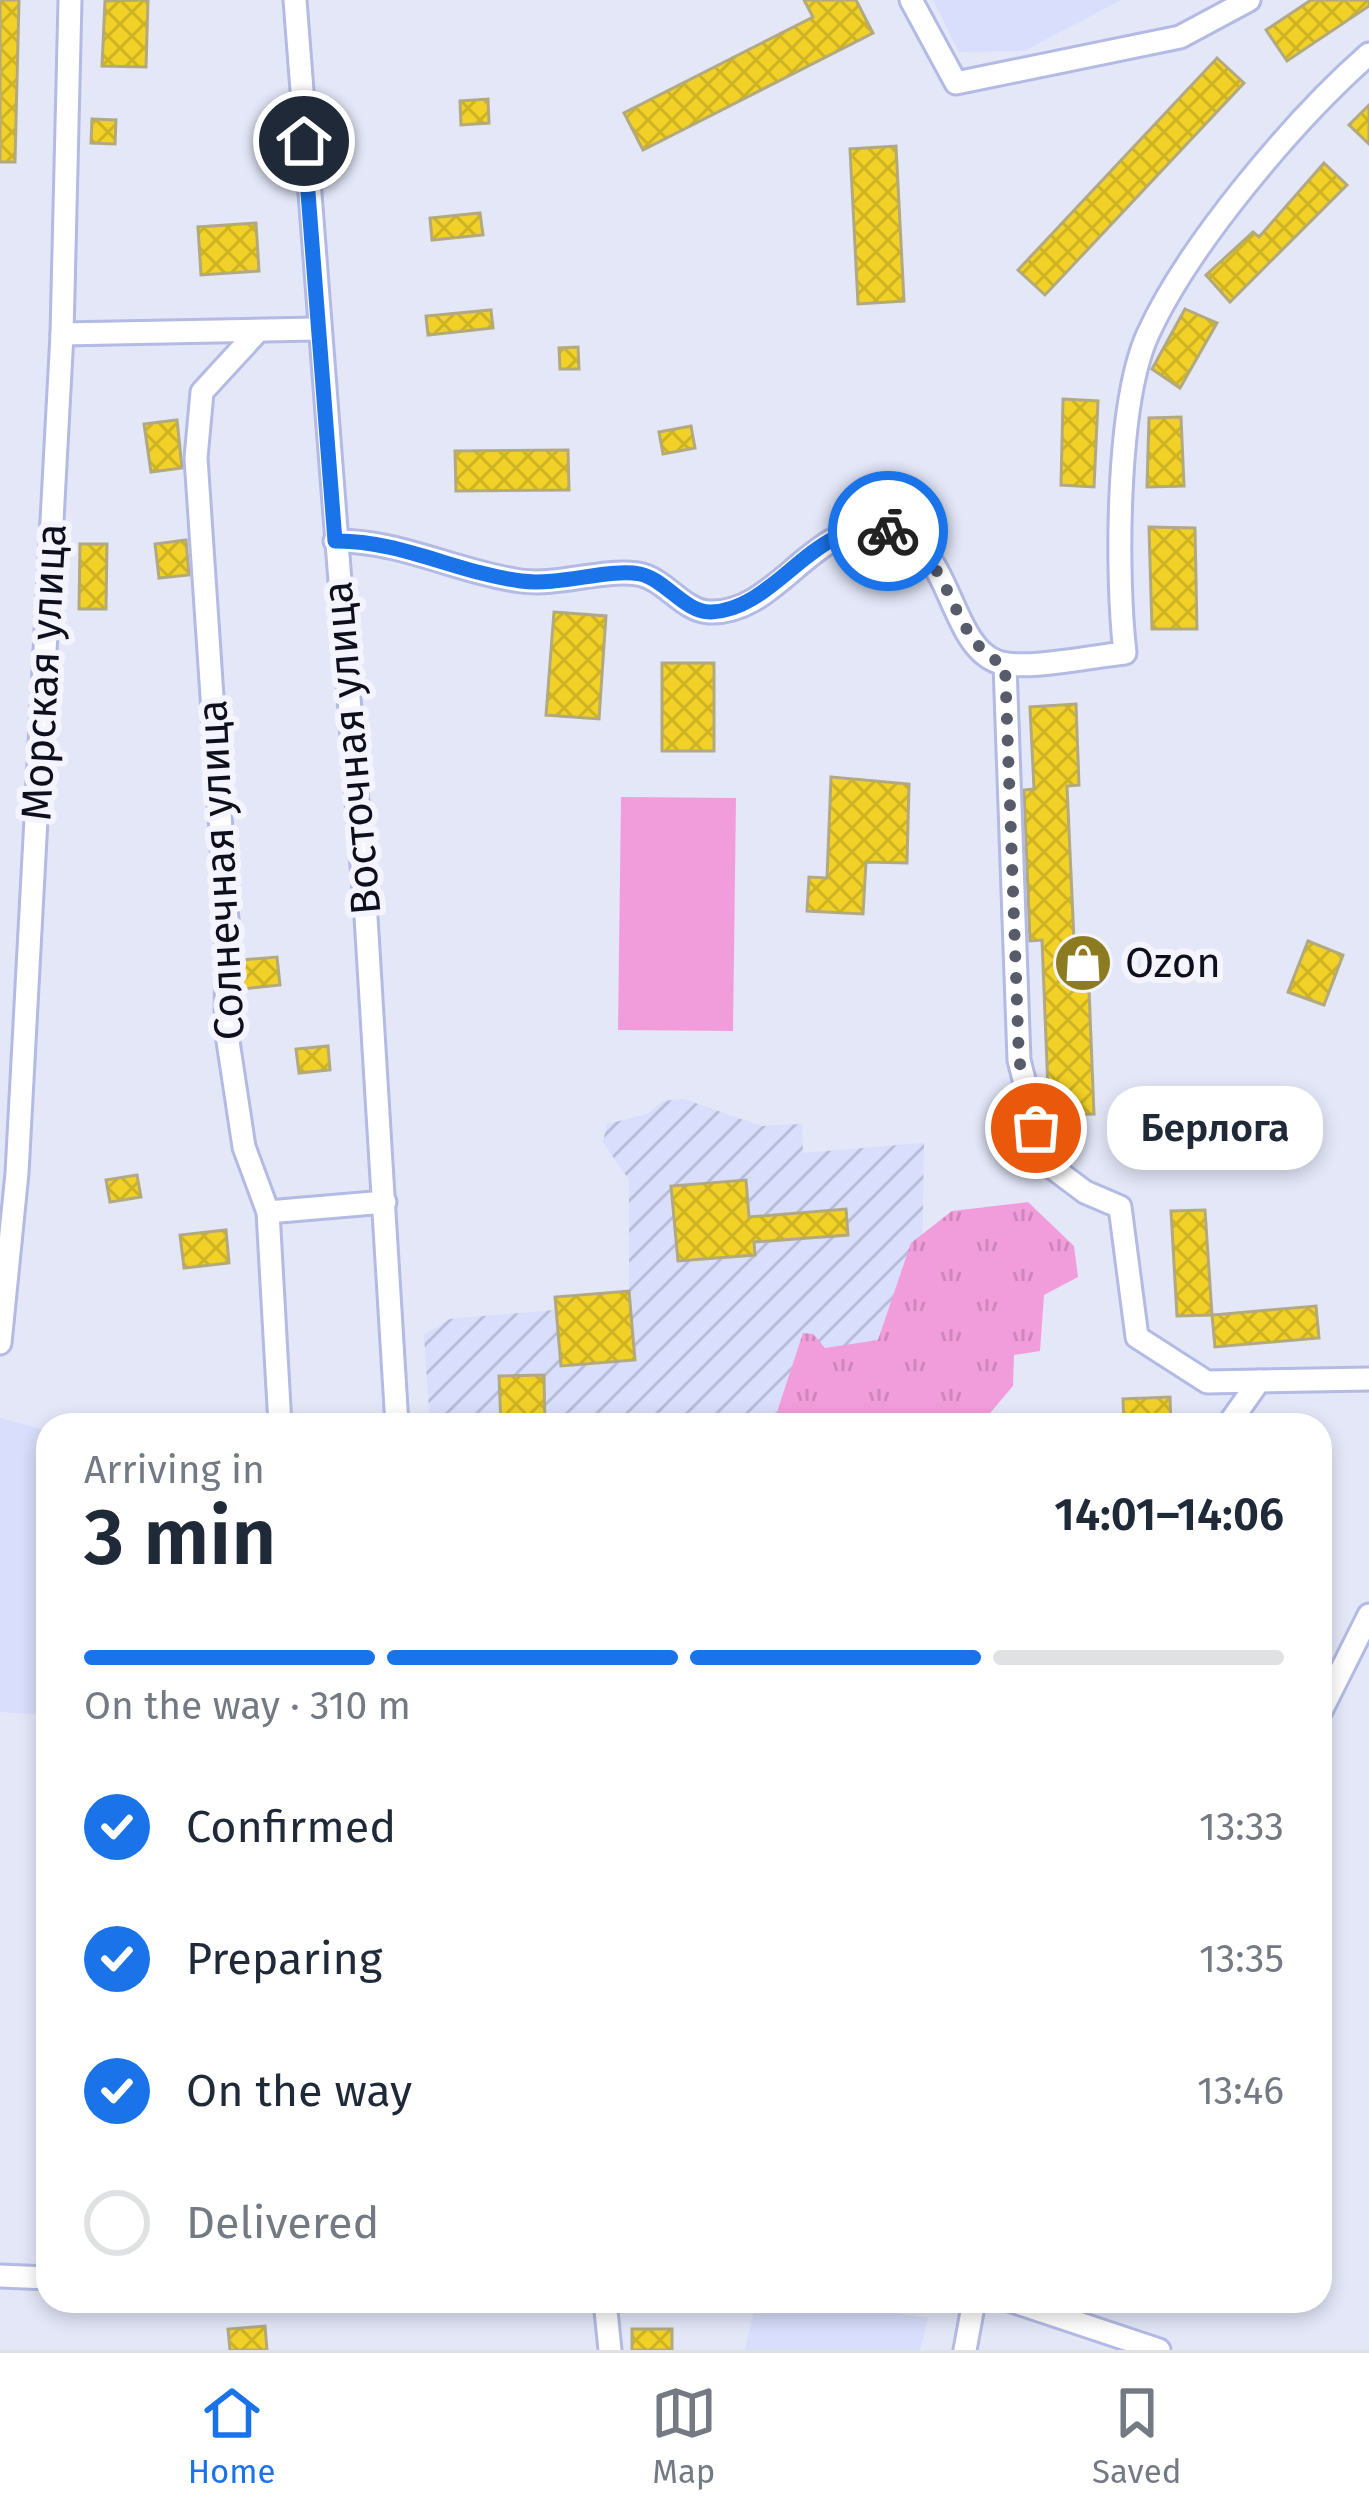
<!DOCTYPE html>
<html lang="en">
<head>
<meta charset="utf-8">
<style>
	:root { --surface:#fff; --page:#f6f6f7; --text:#1f2937; --muted:#747a83; --line:#e0e1e3; --accent:#1a73e8 }
	body { margin:0; font-family:"Fira Sans",sans-serif; background:var(--page); color:var(--text); height:100vh; display:flex; flex-direction:column; font-size:45px; white-space:nowrap }
	* { box-sizing:border-box; margin:0 }
	p { font-size:39px; color:var(--muted) }
	.icon { flex:none; width:66px; height:66px; fill:none; stroke:currentColor; stroke-width:2; stroke-linecap:round; stroke-linejoin:round }
	.map { position:relative; flex:1; overflow:hidden }
	.sheet { position:absolute; left:36px; top:1413px; width:1296px; height:900px; display:flex; flex-direction:column; background:var(--surface); border-radius:36px; box-shadow:0 6px 18px #0003 }
	.sheet>* { flex:none }
	.pin { position:absolute; display:grid; place-items:center; width:102px; height:102px; color:#fff; margin:-51px; border:6px solid #fff; border-radius:50%; box-shadow:0 3px 12px #0007 }
	.courier { position:absolute; display:grid; place-items:center; width:120px; height:120px; margin:-60px; border:9px solid #1a73e8; border-radius:50%; background:#fff; color:#222; box-shadow:0 3px 15px #0007 }
	.bubble { position:absolute; height:84px; border-radius:36px; background:var(--surface); box-shadow:0 6px 18px #0003; font-size:39px; font-weight:600; line-height:84px; text-align:center }
	.summary em { font-style:normal; font-weight:600 }
	.summary div { display:flex; flex-direction:column-reverse }
	.summary { display:flex; align-items:center; justify-content:space-between; height:204px; padding:0 48px }
	h1 { font-size:78px; font-weight:600; line-height:90px }
	.bar { display:grid; grid-template-columns:repeat(4,1fr); gap:18px 12px; align-content:center; height:144px; padding:0 48px }
	.bar i { height:15px; border-radius:9px; background:var(--line) }
	.bar .selected { background:var(--accent) }
	.bar p { grid-column:span 4 }
	ol { padding:0 48px; list-style:none }
	li { display:flex; align-items:center; gap:36px; height:132px }
	li p { margin-inline-start:auto }
	li .icon { padding:12px; border-radius:50%; background:var(--accent); color:#fff; stroke-width:4 }
	li:last-child { color:var(--muted) }
	li i { width:66px; height:66px; border:6px solid var(--line); border-radius:50% }
	.dock { display:flex; justify-content:space-around; align-items:center; height:168px; border-top:3px solid var(--line); background:var(--surface); font-size:33px; color:var(--muted) }
	.dock a { display:grid; justify-items:center; gap:6px }
	.dock .selected { color:var(--accent) }
	.map>svg:first-child { display:block }
	.built { fill:#d8defb }
	.industrial { fill:url(#industrial-furrows) }
	.park { fill:url(#park-tufts) }
	.pitch { fill:#f29ddb }
	.building { fill:url(#building-cross-hatch); stroke:#b2a97f; stroke-width:3 }
	.lines { fill:none; stroke-linecap:round; stroke-linejoin:round }
	.minor-casing { stroke:#b3bae3; stroke-width:27 }
	.minor { stroke:#fff; stroke-width:21 }
	.done { stroke:#585b6a; stroke-width:12; stroke-dasharray:0 21.6 }
	.route { stroke:#1a73e8; stroke-width:15 }
	.labels { text-anchor:middle; dominant-baseline:central; stroke-width:12; stroke-linejoin:round; paint-order:stroke }
	.street-label { font-size:42px; fill:#0d0f1d; stroke:#f3f4fd }
	.poi-label { font-size:42px; fill:#0d0f1d; stroke:#f3f4fd; text-anchor:start }
</style>
</head>
<body>
<div class="map">
<svg width="1369" height="2350" viewBox="0 0 1369 2350">
	<defs>
		<pattern id="industrial-furrows" width="10" height="10" patternUnits="userSpaceOnUse" patternTransform="scale(3)"><rect width="10" height="10" fill="#d8defb"/><path d="M-1 1l2-2M0 10L10 0M9 11l2-2" fill="none" stroke="#b8bdd7"/></pattern>
		<pattern id="park-tufts" width="24" height="20" patternUnits="userSpaceOnUse" patternTransform="scale(3)"><rect width="24" height="20" fill="#f29ddb"/><path d="M3 7l-1-3M5 7V3M7 7l1-3M15 17l-1-3M17 17v-4M19 17l1-3" fill="none" stroke="#ce86bc"/></pattern>
		<pattern id="building-cross-hatch" width="8" height="8" patternUnits="userSpaceOnUse" patternTransform="scale(3)"><rect width="8" height="8" fill="#f1d128"/><path d="M0 0l8 8M0 8l8-8" fill="none" stroke="#cdb223"/></pattern>
	</defs>
	<rect width="100%" height="100%" fill="#e3e7f8"/>
	<g class="built">
		<polygon points="933,0 1121,0 1024,51 959,52"/>
		<polygon points="0,1418 48,1431 48,1715 0,1712"/>
		<polygon points="756,2301 820,2301 928,2318 920,2350 745,2350"/>
	</g>
	<polygon class="industrial" points="684,1099 761,1126 802,1124 803,1153 924,1143 922,1261 870,1425 430,1425 424,1335 450,1319 555,1310 555,1297 629,1291 629,1180 603,1142 607,1124 647,1114 663,1101"/>
	<polygon class="park" points="1028,1202 1074,1246 1078,1277 1044,1295 1040,1351 1014,1355 1013,1386 985,1419 962,1414 954,1425 781,1425 778,1409 803,1333 813,1334 825,1348 878,1340 911,1243 952,1211"/>
	<polygon class="pitch" points="621,797 736,798 733,1031 618,1030"/>
	<g class="building">
		<polygon points="0,0 19,0 15,162 0,162"/>
		<polygon points="148,0 146,67 102,66 105,1"/>
		<polygon points="804,0 856,0 873,33 643,150 624,113 813,17"/>
		<polygon points="1311,0 1369,0 1369,6 1287,61 1266,30"/>
		<polygon points="1217,58 1244,83 1045,295 1018,270"/>
		<polygon points="488,99 489,123 461,125 460,101"/>
		<polygon points="1369,105 1369,144 1349,125"/>
		<polygon points="92,119 116,120 115,144 91,143"/>
		<polygon points="896,146 904,301 858,304 850,149"/>
		<polygon points="1324,163 1347,185 1230,302 1206,275 1253,232 1259,237"/>
		<polygon points="480,213 483,235 432,240 430,218"/>
		<polygon points="256,223 259,271 201,275 198,227"/>
		<polygon points="1185,309 1217,323 1180,388 1152,369"/>
		<polygon points="491,310 493,328 428,335 426,316"/>
		<polygon points="578,347 579,369 560,369 559,348"/>
		<polygon points="1063,399 1098,401 1094,487 1061,485"/>
		<polygon points="1181,417 1184,486 1147,487 1149,418"/>
		<polygon points="177,420 182,468 151,472 144,424"/>
		<polygon points="691,426 695,448 663,454 659,432"/>
		<polygon points="568,450 569,490 456,491 455,451"/>
		<polygon points="1149,527 1195,528 1197,629 1152,629"/>
		<polygon points="186,540 189,575 159,578 155,544"/>
		<polygon points="80,544 107,544 106,609 79,609"/>
		<polygon points="554,612 606,616 599,719 546,715"/>
		<rect x="662" y="663" width="52" height="88"/>
		<polygon points="1076,704 1079,785 1067,786 1074,940 1087,939 1094,1114 1049,1115 1042,940 1030,941 1024,790 1034,789 1030,707"/>
		<polygon points="831,777 909,784 907,863 866,862 863,914 807,911 809,877 827,878"/>
		<polygon points="1308,941 1343,955 1324,1005 1288,992"/>
		<polygon points="277,957 280,985 241,989 242,960"/>
		<polygon points="328,1046 330,1070 299,1073 296,1049"/>
		<polygon points="137,1175 141,1197 110,1202 106,1180"/>
		<polygon points="746,1180 749,1217 846,1209 848,1235 754,1242 755,1255 678,1261 671,1186"/>
		<polygon points="1205,1210 1212,1315 1177,1316 1171,1211"/>
		<polygon points="226,1230 229,1263 184,1268 180,1235"/>
		<polygon points="629,1291 635,1360 561,1366 555,1297"/>
		<polygon points="1316,1306 1319,1338 1215,1347 1212,1315"/>
		<polygon points="544,1375 545,1425 501,1425 499,1376"/>
		<polygon points="1170,1397 1171,1425 1124,1425 1123,1399"/>
		<polygon points="265,2326 267,2350 230,2350 228,2329"/>
		<rect x="632" y="2329" width="40" height="21"/>
	</g>
	<g class="lines">
		<g class="minor-casing">
			<g id="minor">
				<polyline points="295,0 366,917 397,1425"/>
				<polyline points="911,0 956,83 1180,37 1249,0"/>
				<polyline points="257,332 202,392 196,458 227,920 226,1028 244,1147 268,1212 280,1425"/>
				<polyline points="62,334 316,329"/>
				<path d="M335 541C399 540 457 572 521 581 560 586 600 569 638 574 664 578 683 611 709 612 775 615 809 527 876 528 953 529 945 644 998 662 1025 671 1094 656 1125 653 1116 576 1116 404 1148 334 1189 244 1295 119 1369 54"/>
				<polyline points="1005,665 1019,1060 1045,1162 1085,1192 1120,1207 1137,1337 1207,1382 1369,1379"/>
				<polyline points="268,1212 385,1202"/>
				<polyline points="0,1343 17,1173 62,334 70,0"/>
				<polyline points="1228,1425 1259,1381"/>
				<polyline points="1320,1713 1369,1615"/>
				<polyline points="0,2276 48,2278"/>
				<polyline points="605,2301 610,2350"/>
				<polyline points="1012,2301 1159,2350"/>
				<polyline points="965,2350 974,2301"/>
			</g>
		</g>
		<use href="#minor" class="minor"/>
	</g>
	<g class="lines">
		<path class="done" d="M888 531C954 547 947 642 1005 665L1019 1060 1036 1128"/>
		<path class="route" d="M304 141 335 541C399 540 458 573 521 581 559 586 610 568 640 574 665 579 685 613 711 612 778 610 816 513 888 531"/>
	</g>
	<defs>
		<g id="shop-disc" transform="scale(3)"><circle r="9.5" fill="#8d7b21" stroke="#f3f4fd"/><path d="M-5-2.5h2.3a2.7 3.5 0 0 1 5.4 0H5L5.5 6h-11ZM-1.5-2.5h3a1.5 2.3 0 0 0-3 0Z" fill="#fff"/></g>
	</defs>
	<g fill-rule="evenodd">
		<use href="#shop-disc" x="1083" y="963"/>
	</g>
	<g class="labels">
		<g class="street-label">
			<text transform="translate(44 672) rotate(-87)">Морская улица</text>
			<text transform="translate(352 748) rotate(-95)">Восточная улица</text>
			<text transform="translate(221 870) rotate(-93)">Солнечная улица</text>
		</g>
		<g class="poi-label">
			<text x="1125" y="963">Ozon</text>
		</g>
	</g>
</svg>
<div class="pin" style="left:1036px;top:1128px;background:#ea580c"><svg class="icon" aria-label="bag" viewBox="0 0 24 24"><path d="M5 8h14l-1 12H6zM9 8a3 3 0 0 1 6 0"/></svg></div>
<div class="pin" style="left:304px;top:141px;background:#1f2937"><svg class="icon" aria-label="home" viewBox="0 0 24 24"><path d="M3 11l9-7 9 7M6 9v11h12V9"/></svg></div>
<div class="courier" style="left:888px;top:531px"><svg class="icon" aria-label="bike" viewBox="0 0 24 24"><circle cx="6" cy="16" r="4"/><circle cx="18" cy="16" r="4"/><path d="M6 16l4-8h5l3 8M10 8l3 8H6M13 5h3"/></svg></div>
<div class="bubble" style="left:1107px;top:1086px;width:216px">Берлога</div>
<section class="sheet">
<div class="summary"><div><h1>3 min</h1><p>Arriving in</p></div><em>14:01–14:06</em></div>
<div class="bar"><i class="selected"></i><i class="selected"></i><i class="selected"></i><i></i><p>On the way · 310 m</p></div>
<ol>
<li><svg class="icon" aria-label="check" viewBox="0 0 24 24"><path d="M5 12l5 5 9-10"/></svg>Confirmed<p>13:33</p></li>
<li><svg class="icon" aria-label="check" viewBox="0 0 24 24"><path d="M5 12l5 5 9-10"/></svg>Preparing<p>13:35</p></li>
<li><svg class="icon" aria-label="check" viewBox="0 0 24 24"><path d="M5 12l5 5 9-10"/></svg>On the way<p>13:46</p></li>
<li><i></i>Delivered</li>
</ol>
</section>
</div>
<nav class="dock">
<a class="selected"><svg class="icon" aria-label="home" viewBox="0 0 24 24"><path d="M3 11l9-7 9 7M6 9v11h12V9"/></svg>Home</a>
<a><svg class="icon" aria-label="map" viewBox="0 0 24 24"><path d="M3 6l6-2 6 2 6-2v14l-6 2-6-2-6 2zM9 4v14M15 6v14"/></svg>Map</a>
<a><svg class="icon" aria-label="saved" viewBox="0 0 24 24"><path d="M7 4h10v16l-5-4-5 4z"/></svg>Saved</a>
</nav>
</body>
</html>
